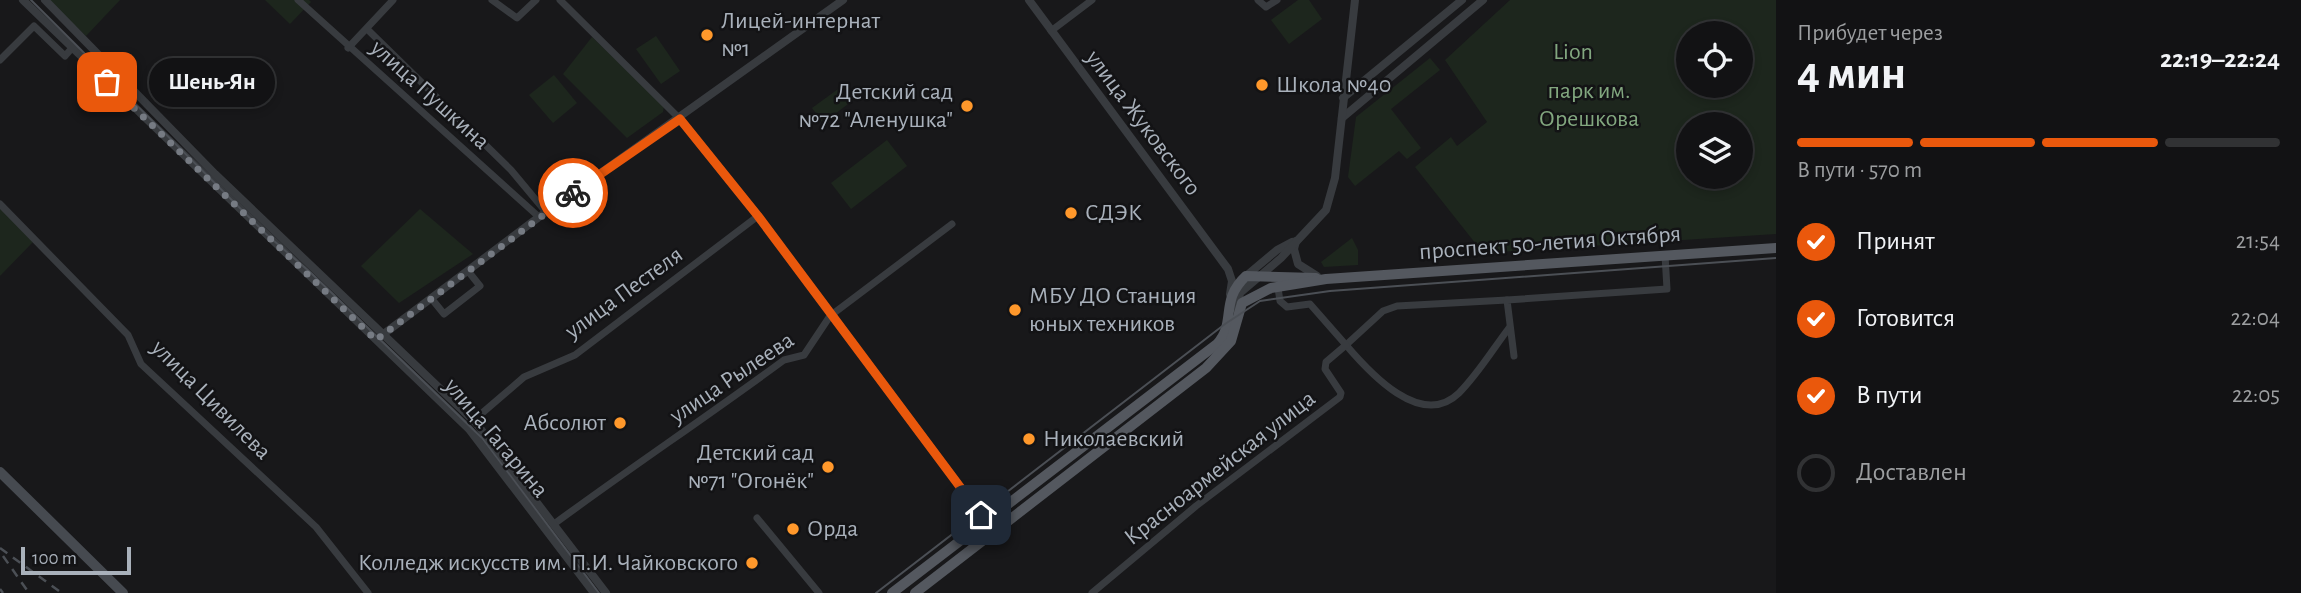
<!DOCTYPE html>
<html lang="ru">
<head>
<meta charset="utf-8">
<style>
	:root { --surface:#121214; --page:#1f2022; --text:#f1f3f6; --muted:#9c9ea0; --line:#313234; --accent:#ea580c }
	body { margin:0; font-family:"Alegreya Sans",sans-serif; background:var(--page); color:var(--text); height:100vh; display:flex; flex-direction:column; font-size:26px; white-space:nowrap }
	* { box-sizing:border-box; margin:0 }
	p { font-size:23px; color:var(--muted) }
	.icon { flex:none; width:38px; height:38px; fill:none; stroke:currentColor; stroke-width:2; stroke-linecap:round; stroke-linejoin:round }
	.map { position:relative; flex:1; overflow:hidden }
	.sheet { display:flex; flex-direction:column; background:var(--surface); width:525px }
	.sheet>* { flex:none }
	.tools { position:absolute; left:1676px; top:21px; display:grid; gap:14px }
	.tools a { display:grid; place-items:center; width:77px; height:77px; border-radius:50%; background:var(--surface); box-shadow:0 4px 10px #0003,0 0 0 2px var(--line); font-size:35px }
	.scale { position:absolute; left:21px; bottom:18px; width:110px; box-sizing:border-box; padding-left:7px; border:4px solid #a9b1bb; border-top:0; font-size:19px; line-height:24px; white-space:nowrap; color:#a9b1bb; -webkit-text-stroke:5px #131315; paint-order:stroke }
	.pin { position:absolute; display:grid; place-items:center; width:60px; height:60px; color:#fff; margin:-30px; border-radius:14px; box-shadow:0 4px 10px #0006 }
	.courier { position:absolute; display:grid; place-items:center; width:70px; height:70px; margin:-35px; border:5px solid #ea580c; border-radius:50%; background:#fff; color:#222; box-shadow:0 2px 9px #0007 }
	.bubble { position:absolute; height:49px; border-radius:24px; background:var(--surface); box-shadow:0 4px 10px #0003,0 0 0 2px var(--line); font-size:23px; font-weight:600; line-height:49px; text-align:center }
	.headline em { font-style:normal; font-weight:600 }
	.headline div { display:flex; flex-direction:column-reverse }
	.headline { display:flex; align-items:center; justify-content:space-between; height:119px; padding:0 21px }
	h1 { font-size:46px; font-weight:600; line-height:52px }
	.bar { display:grid; grid-template-columns:repeat(4,1fr); gap:10px 7px; align-content:center; height:84px; padding:0 21px }
	.bar i { height:9px; border-radius:5px; background:var(--line) }
	.bar .selected { background:var(--accent) }
	.bar p { grid-column:span 4 }
	ol { padding:0 21px; list-style:none }
	li { display:flex; align-items:center; gap:21px; height:77px }
	li p { margin-inline-start:auto }
	li .icon { padding:7px; border-radius:50%; background:var(--accent); color:#fff; stroke-width:4 }
	li:last-child { color:var(--muted) }
	li i { width:38px; height:38px; border:4px solid var(--line); border-radius:50% }
	main { display:flex; flex:1; min-height:0 }
	.map>svg:first-child { display:block }
	.green { fill:#1d261d; fill-rule:evenodd }
	.lines { fill:none; stroke-linecap:round; stroke-linejoin:round }
	.minor { stroke:#383b3f; stroke-width:7 }
	.tertiary { stroke:#383b3f; stroke-width:8 }
	.secondary { stroke:#464a50; stroke-width:10 }
	.primary { stroke:#54585f; stroke-width:10 }
	.tram { stroke:#4b4f55; stroke-width:2 }
	.rail { stroke:#4b4f55; stroke-width:2.5; stroke-dasharray:9 7; stroke-linecap:butt }
	.done { stroke:#767b83; stroke-width:7; stroke-dasharray:0 12.6 }
	.route { stroke:#ea580c; stroke-width:9 }
	.poi-dot { fill:#ff982b; stroke:#131315; stroke-width:2.5 }
	.labels { text-anchor:middle; dominant-baseline:central; stroke-width:5; stroke-linejoin:round; paint-order:stroke }
	.poi-label { font-size:24px; fill:#a9b1bb; stroke:#131315; text-anchor:start }
	.park-label { font-size:24px; fill:#82a77f; stroke:#131315 }
	.street-label { font-size:24px; fill:#a9b1bb; stroke:#131315 }
</style>
</head>
<body>
<main>
<div class="map">
<svg width="1776" height="593" viewBox="0 0 1776 593">
	<rect width="100%" height="100%" fill="#18181a"/>
	<g class="green">
		<polygon points="48,0 120,0 86,36"/>
		<polygon points="265,0 309,0 311,2 290,24"/>
		<polygon points="1298,0 1309,0 1322,19 1289,44 1271,20"/>
		<path d="M1510 0H1776V234L1483 253 1415 167 1451 137 1457 146 1487 122 1445 60ZM1689 33H1741V86H1689ZM1689 124H1741V177H1689Z"/>
		<polygon points="656,36 680,71 661,84 636,49"/>
		<polygon points="592,37 664,106 663,112 627,138 563,74"/>
		<polygon points="1430,58 1440,70 1391,109 1421,148 1407,159 1399,151 1355,186 1348,177 1356,117"/>
		<polygon points="554,75 577,103 553,123 529,95"/>
		<polygon points="845,84 856,98 823,123 812,108"/>
		<polygon points="887,140 907,166 851,209 831,183"/>
		<polygon points="0,203 33,242 0,276"/>
		<polygon points="420,209 473,254 399,303 361,266"/>
		<polygon points="1352,238 1358,250 1358,265 1324,267 1321,262"/>
	</g>
	<g class="lines">
		<g class="minor">
			<polyline points="298,0 539,217"/>
			<polyline points="492,0 517,18 536,0"/>
			<polyline points="560,0 680,119"/>
			<polyline points="1258,0 1266,7 1277,0"/>
			<polyline points="367,29 511,170 546,212"/>
			<polyline points="1051,31 1092,0"/>
			<polyline points="348,48 393,0"/>
			<polyline points="0,60 34,26 65,56 72,48"/>
			<polyline points="0,204 128,335 141,364 316,527 368,593"/>
			<polyline points="431,298 444,314 480,286 468,271"/>
			<path d="M1507 300 1397 306 1383 311 1346 345C1369 372 1421 430 1459 393 1478 374 1493 349 1509 328"/>
			<polyline points="1514,356 1507,300 1667,289 1665,255"/>
			<polyline points="474,420 524,377 575,355 758,216"/>
			<polyline points="757,518 819,593"/>
			<path d="M554 524C630 468 708 416 784 360L804 355 830 316 952 224"/>
			<polyline points="1092,593 1196,506 1340,397 1341,393 1325,369 1326,362 1346,345 1310,304 1287,307 1280,301 1278,288"/>
		</g>
		<g class="tertiary">
			<polyline points="23,0 469,429 594,593"/>
			<polyline points="45,0 215,174 476,423 606,593"/>
			<polyline points="1029,0 1228,269 1232,281 1230,294"/>
			<polyline points="1343,98 1462,0"/>
			<polyline points="1342,118 1483,0"/>
			<polyline points="680,119 758,216 993,531"/>
			<polyline points="1296,241 1294,249 1298,264 1317,276"/>
			<polyline points="1246,276 1277,250 1292,242"/>
			<polyline points="1237,310 1240,293 1281,258 1326,210 1335,178 1355,0"/>
			<polyline points="381,336 539,217 843,0"/>
		</g>
		<polyline class="secondary" points="0,472 123,593"/>
		<g class="primary">
			<path d="M892 593 1217 344C1237 322 1219 301 1246 276L1316 278"/>
			<polyline points="915,593 1206,368 1231,341 1242,303 1271,288 1326,279 1776,248"/>
		</g>
		<g class="tram">
			<polyline points="31,0 266,234 310,272 482,438 599,593"/>
			<polyline points="876,593 1225,324 1260,301 1330,291 1776,258"/>
		</g>
		<g class="rail">
			<polyline points="0,548 59,591"/>
			<polyline points="3,556 29,593"/>
			<polyline points="0,589 3,593"/>
		</g>
	</g>
	<g class="lines">
		<polyline class="done" points="107,82 376,340 573,193"/>
		<polyline class="route" points="573,193 680,119 758,216 981,515"/>
	</g>
	<g class="poi-dot">
		<circle cx="707" cy="35" r="7"/>
		<circle cx="1262" cy="85" r="7"/>
		<circle cx="967" cy="106" r="7"/>
		<circle cx="1071" cy="213" r="7"/>
		<circle cx="1015" cy="310" r="7"/>
		<circle cx="620" cy="423" r="7"/>
		<circle cx="1029" cy="439" r="7"/>
		<circle cx="828" cy="467" r="7"/>
		<circle cx="793" cy="529" r="7"/>
		<circle cx="752" cy="563" r="7"/>
	</g>
	<g class="labels">
		<g class="poi-label">
			<text x="721" y="21">Лицей-интернат<tspan x="721" dy="28">№1</tspan></text>
			<text x="1276" y="85">Школа №40</text>
			<text x="953" y="92" text-anchor="end">Детский сад<tspan x="953" dy="28">№72 "Аленушка"</tspan></text>
			<text x="1085" y="213">СДЭК</text>
			<text x="1029" y="296">МБУ ДО Станция<tspan x="1029" dy="28">юных техников</tspan></text>
			<text x="606" y="423" text-anchor="end">Абсолют</text>
			<text x="1043" y="439">Николаевский</text>
			<text x="814" y="453" text-anchor="end">Детский сад<tspan x="814" dy="28">№71 "Огонёк"</tspan></text>
			<text x="807" y="529">Орда</text>
			<text x="738" y="563" text-anchor="end">Колледж искусств им. П.И. Чайковского</text>
		</g>
		<g class="park-label">
			<text x="1573" y="52">Lion</text>
			<text x="1589" y="91">парк им.<tspan x="1589" dy="28">Орешкова</tspan></text>
		</g>
		<g class="street-label">
			<text transform="translate(430 95) rotate(42)">улица Пушкина</text>
			<text transform="translate(1143 123) rotate(53)">улица Жуковского</text>
			<text transform="translate(1550 243) rotate(-4)">проспект 50-летия Октября</text>
			<text transform="translate(624 293) rotate(-36)">улица Пестеля</text>
			<text transform="translate(732 378) rotate(-34)">улица Рылеева</text>
			<text transform="translate(211 400) rotate(45)">улица Цивилева</text>
			<text transform="translate(496 438) rotate(50)">улица Гагарина</text>
			<text transform="translate(1220 468) rotate(-38)">Красноармейская улица</text>
		</g>
	</g>
</svg>
<div class="tools">
<a><svg class="icon" aria-label="locate" viewBox="0 0 24 24"><circle cx="12" cy="12" r="6"/><path d="M12 2v4M12 18v4M2 12h4M18 12h4"/></svg></a>
<a><svg class="icon" aria-label="layers" viewBox="0 0 24 24"><path d="M12 4l9 5-9 5-9-5zM3 14l9 5 9-5"/></svg></a>
</div>
<div class="scale">100 m</div>
<div class="pin" style="left:107px;top:82px;background:#ea580c"><svg class="icon" aria-label="bag" viewBox="0 0 24 24"><path d="M5 8h14l-1 12H6zM9 8a3 3 0 0 1 6 0"/></svg></div>
<div class="pin" style="left:981px;top:515px;background:#1f2937"><svg class="icon" aria-label="home" viewBox="0 0 24 24"><path d="M3 11l9-7 9 7M6 9v11h12V9"/></svg></div>
<div class="courier" style="left:573px;top:193px"><svg class="icon" aria-label="bike" viewBox="0 0 24 24"><circle cx="6" cy="16" r="4"/><circle cx="18" cy="16" r="4"/><path d="M6 16l4-8h5l3 8M10 8l3 8H6M13 5h3"/></svg></div>
<div class="bubble" style="left:149px;top:58px;width:126px">Шень-Ян</div>
</div>
<section class="sheet">
<div class="headline"><div><h1>4 мин</h1><p>Прибудет через</p></div><em>22:19–22:24</em></div>
<div class="bar"><i class="selected"></i><i class="selected"></i><i class="selected"></i><i></i><p>В пути · 570 m</p></div>
<ol>
<li><svg class="icon" aria-label="check" viewBox="0 0 24 24"><path d="M5 12l5 5 9-10"/></svg>Принят<p>21:54</p></li>
<li><svg class="icon" aria-label="check" viewBox="0 0 24 24"><path d="M5 12l5 5 9-10"/></svg>Готовится<p>22:04</p></li>
<li><svg class="icon" aria-label="check" viewBox="0 0 24 24"><path d="M5 12l5 5 9-10"/></svg>В пути<p>22:05</p></li>
<li><i></i>Доставлен</li>
</ol>
</section>
</main>
</body>
</html>
